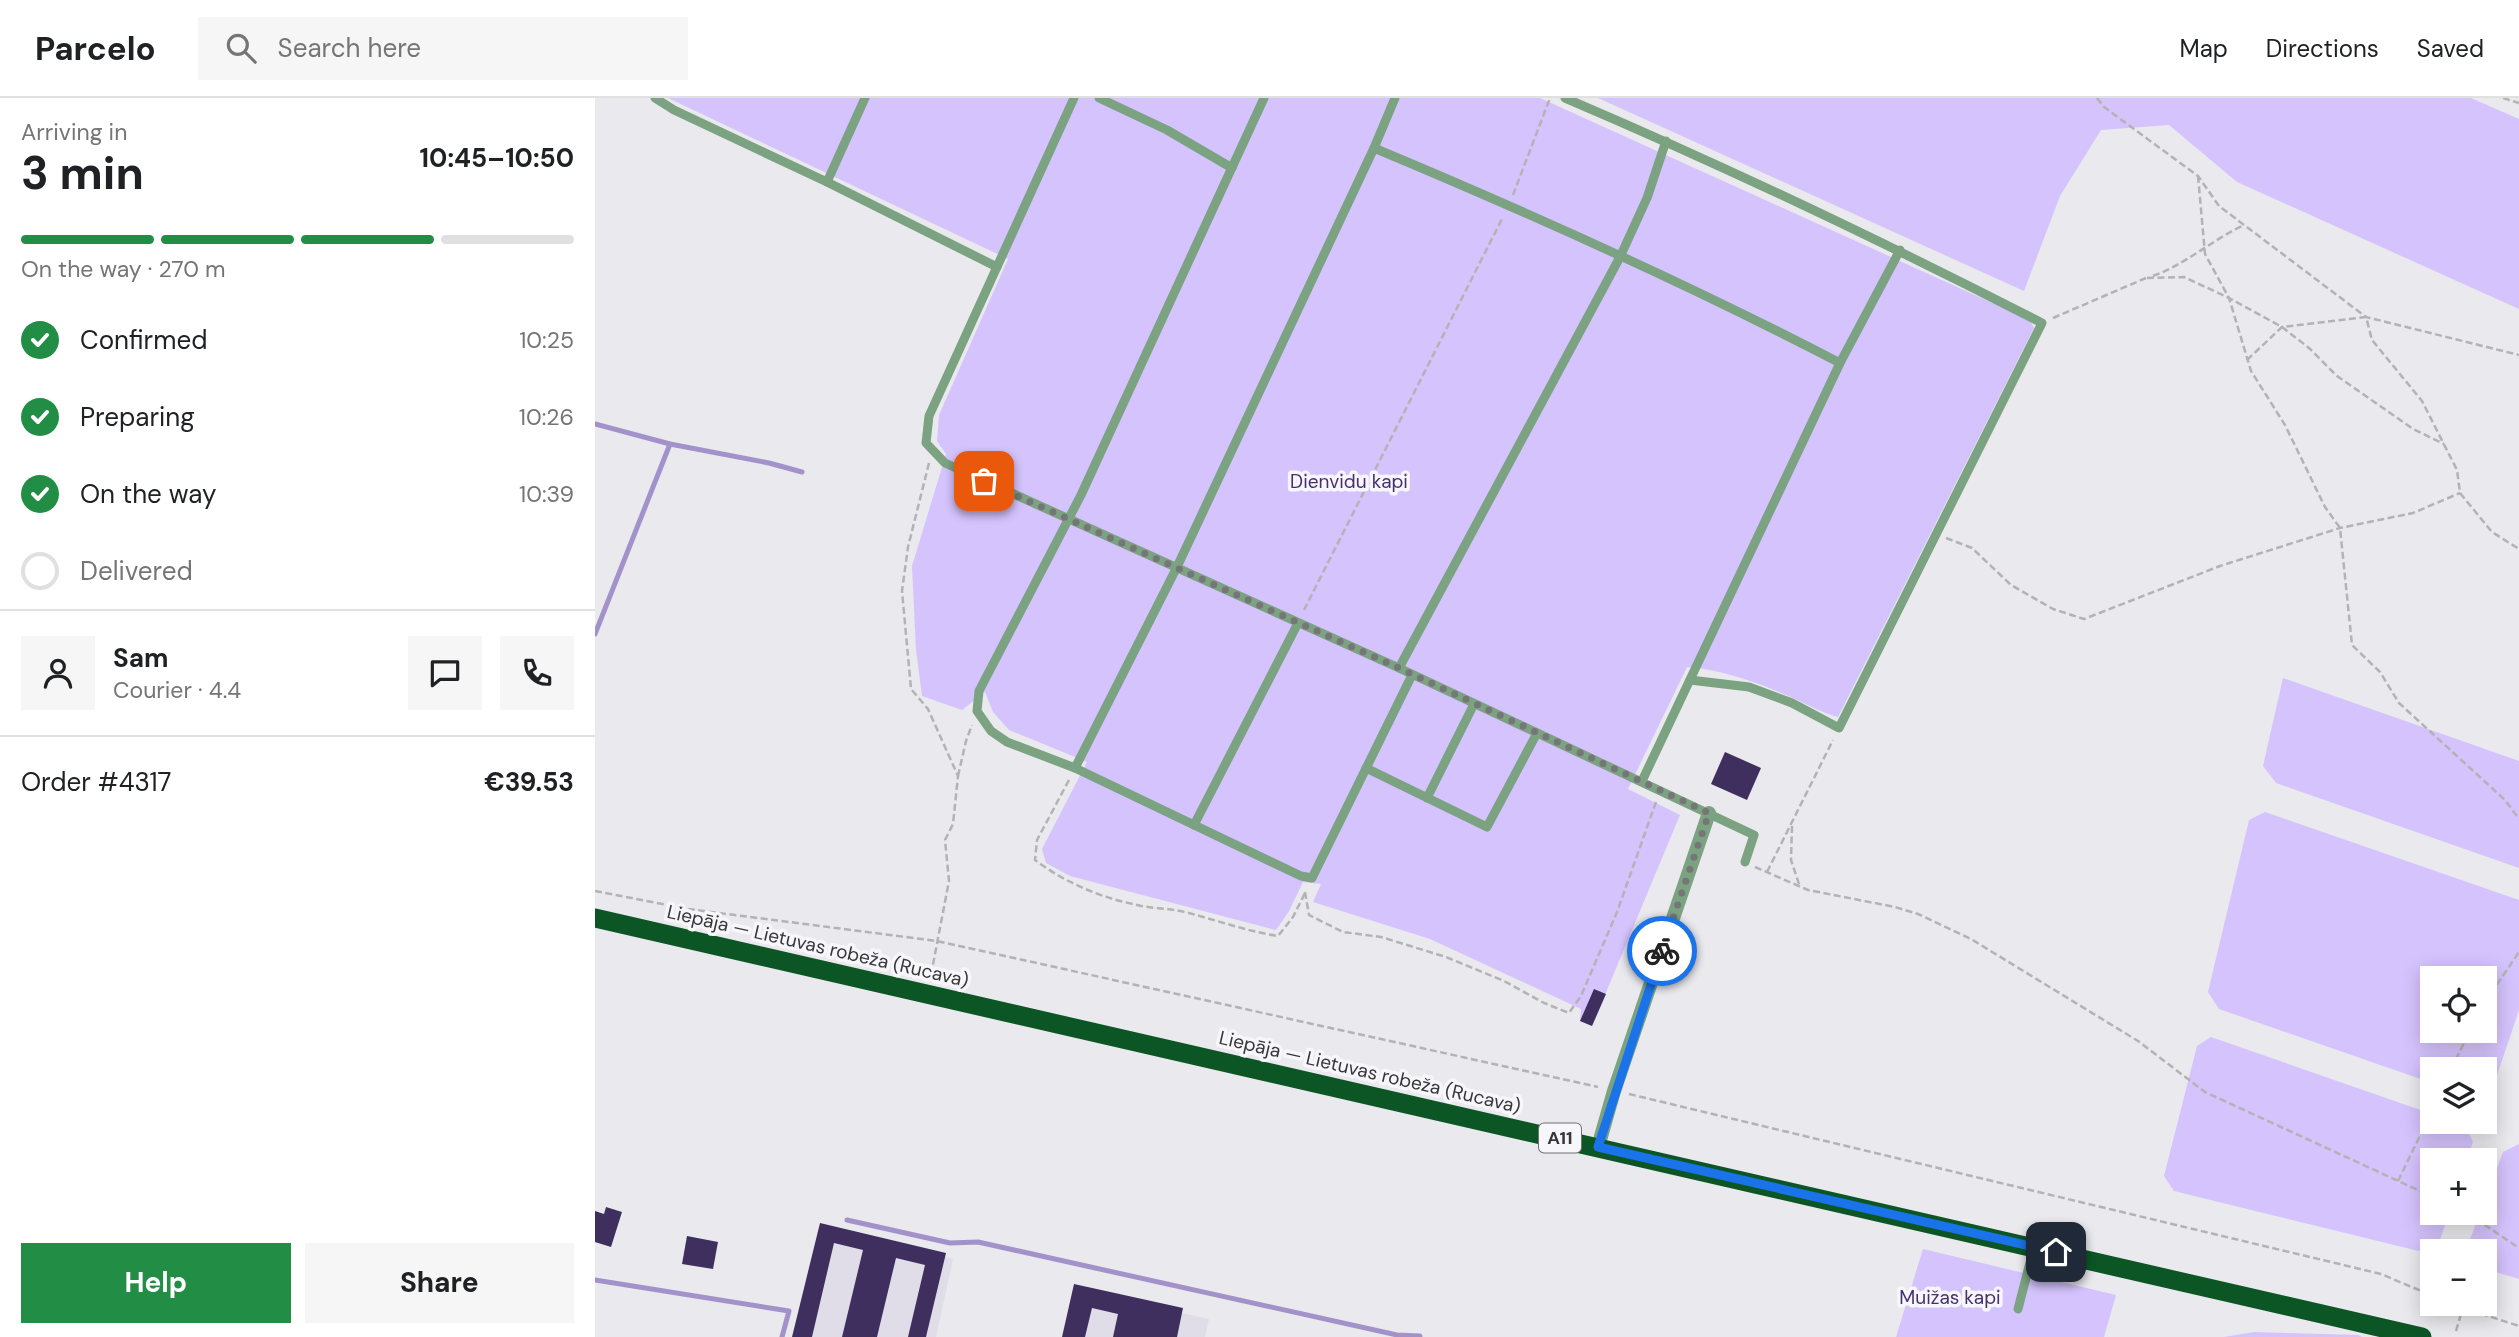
<!DOCTYPE html>
<html lang="en">
<head>
<meta charset="utf-8">
<style>
	:root { --surface:#fff; --page:#f6f6f6; --text:#202124; --muted:#757577; --line:#e0e0e0; --accent:#228d45 }
	body { margin:0; font-family:"DM Sans",sans-serif; background:var(--page); color:var(--text); height:100vh; display:flex; flex-direction:column; font-size:26px; white-space:nowrap }
	* { box-sizing:border-box; margin:0 }
	p { font-size:23px; color:var(--muted) }
	.icon { flex:none; width:38px; height:38px; fill:none; stroke:currentColor; stroke-width:2; stroke-linecap:round; stroke-linejoin:round }
	.map { position:relative; flex:1; overflow:hidden }
	.panel { display:flex; flex-direction:column; background:var(--surface); width:595px }
	.panel>* { flex:none }
	.buttons { position:absolute; left:1825px; top:868px; display:grid; gap:14px }
	.buttons a { display:grid; place-items:center; width:77px; height:77px; border-radius:0px; background:var(--surface); box-shadow:0 4px 18px #0003; font-size:35px }
	.pin { position:absolute; display:grid; place-items:center; width:60px; height:60px; color:#fff; margin:-30px; border-radius:14px; box-shadow:0 4px 10px #0006 }
	.courier { position:absolute; display:grid; place-items:center; width:70px; height:70px; margin:-35px; border:5px solid #1a73e8; border-radius:50%; background:#fff; color:#222; box-shadow:0 2px 9px #0007 }
	.overview em { font-style:normal; font-weight:700 }
	.overview div { display:flex; flex-direction:column-reverse }
	.overview { display:flex; align-items:center; justify-content:space-between; height:119px; padding:0 21px }
	h1 { font-size:46px; font-weight:700; line-height:52px }
	.bar { display:grid; grid-template-columns:repeat(4,1fr); gap:10px 7px; align-content:center; height:84px; padding:0 21px }
	.bar i { height:9px; border-radius:5px; background:var(--line) }
	.bar .current { background:var(--accent) }
	.bar p { grid-column:span 4 }
	.line { display:flex; align-items:center; gap:18px; padding:0 21px; border-top:2px solid var(--line) }
	.line div { flex:1 }
	.round { display:grid; place-items:center; flex:none; width:74px; height:74px; border-radius:0px; background:var(--page) }
	ol { padding:0 21px; list-style:none }
	li { display:flex; align-items:center; gap:21px; height:77px }
	li p { margin-inline-start:auto }
	li .icon { padding:7px; border-radius:50%; background:var(--accent); color:#fff; stroke-width:4 }
	li:last-child { color:var(--muted) }
	li i { width:38px; height:38px; border:4px solid var(--line); border-radius:50% }
	.action { display:flex; gap:14px; margin-top:auto; padding:14px 21px }
	.action a { flex:1; height:80px; border-radius:0px; background:var(--accent); color:#fff; font-size:28px; font-weight:700; line-height:80px; text-align:center }
	.action a+a { background:var(--page); color:var(--text) }
	header { display:flex; align-items:center; gap:42px; box-sizing:border-box; height:98px; padding:0 35px; background:var(--surface); border-bottom:2px solid var(--line) }
	header strong { font-size:33px }
	nav { display:flex; gap:38px; margin-inline-start:auto; font-size:24px }
	.search { width:490px; height:63px; background:var(--page); display:flex; align-items:center; gap:18px; box-sizing:border-box; padding:0 24px; border-radius:0px; color:var(--muted); font-size:26px }
	main { display:flex; flex:1; min-height:0 }
	.map>svg:first-child { display:block }
	.built { fill:#e0dde8 }
	.green { fill:#d5c3fd; fill-rule:evenodd }
	.lines { fill:none; stroke-linecap:round; stroke-linejoin:round }
	.stream { stroke:#a392c9; stroke-width:5 }
	.building { fill:#3f2f5e }
	.path { stroke:#b3b2b5; stroke-width:2.5; stroke-dasharray:7 3.5; stroke-linecap:butt }
	.service { stroke:#7ba281; stroke-width:9 }
	.minor { stroke:#7ba281; stroke-width:14 }
	.trunk { stroke:#0c5626; stroke-width:19 }
	.done { stroke:#767577; stroke-width:7; stroke-dasharray:0 12.6 }
	.route { stroke:#1a73e8; stroke-width:9 }
	.labels { text-anchor:middle; dominant-baseline:central; stroke-width:7; stroke-linejoin:round; paint-order:stroke }
	.shield { fill:#f7f6fa; stroke:#717072; stroke-width:2 }
	.shield-label { font-size:18px; font-weight:bold; fill:#373638 }
	.park-label { font-size:19px; fill:#472e71; stroke:#f7f6fa }
	.street-label { font-size:19px; fill:#373638; stroke:#f7f6fa }
</style>
</head>
<body>
<header>
<strong>Parcelo</strong>
<div class="search"><svg class="icon" aria-label="search" viewBox="0 0 24 24"><circle cx="10" cy="10" r="6"/><path d="M15 15l6 6"/></svg>Search here</div>
<nav><a>Map</a><a>Directions</a><a>Saved</a></nav>
</header>
<main>
<section class="panel">
<div class="overview"><div><h1>3 min</h1><p>Arriving in</p></div><em>10:45–10:50</em></div>
<div class="bar"><i class="current"></i><i class="current"></i><i class="current"></i><i></i><p>On the way · 270 m</p></div>
<ol>
<li><svg class="icon" aria-label="check" viewBox="0 0 24 24"><path d="M5 12l5 5 9-10"/></svg>Confirmed<p>10:25</p></li>
<li><svg class="icon" aria-label="check" viewBox="0 0 24 24"><path d="M5 12l5 5 9-10"/></svg>Preparing<p>10:26</p></li>
<li><svg class="icon" aria-label="check" viewBox="0 0 24 24"><path d="M5 12l5 5 9-10"/></svg>On the way<p>10:39</p></li>
<li><i></i>Delivered</li>
</ol>
<div class="line" style="height:126px"><a class="round"><svg class="icon" aria-label="person" viewBox="0 0 24 24"><circle cx="12" cy="8" r="4"/><path d="M4 21q1-7 8-7t8 7"/></svg></a><div><b>Sam</b><p>Courier · 4.4</p></div><a class="round"><svg class="icon" aria-label="chat" viewBox="0 0 24 24"><path d="M4 5h16v11H9l-5 4z"/></svg></a><a class="round"><svg class="icon" aria-label="phone" viewBox="0 0 24 24"><path d="M5 4h4l2 5-3 2q2 4 5 5l2-3 5 2v4C11 20 4 13 5 4z"/></svg></a></div>
<div class="line" style="height:91px"><div>Order #4317</div><b>€39.53</b></div>
<div class="action"><a>Help</a><a>Share</a></div>
</section>
<div class="map">
<svg width="1924" height="1239" viewBox="0 0 1924 1239">
	<rect width="100%" height="100%" fill="#eae9ed"/>
	<g class="built">
		<polygon points="231,1128 358,1161 341,1239 205,1239"/>
		<polygon points="483,1193 614,1221 610,1239 474,1239"/>
	</g>
	<g class="green">
		<path d="M73 0H945L1435 222 1439 230 1243 619C1227 615 1216 608 1202 602 1167 586 1130 572 1092 569L1033 691 1085 717 997 928 985 923 986 911 835 841 718 804 726 786 708 784 694 813 681 832 475 778 451 765 447 751 492 664 414 632 398 614 390 594 367 612 327 598 321 552 317 468 351 356 342 343 344 317 413 161Z"/>
		<polygon points="1003,0 1876,0 1924,21 1924,211 1642,84 1574,27 1506,32 1465,98 1429,193"/>
		<polygon points="1688,580 1924,663 1924,770 1681,685 1668,668"/>
		<path d="M1670 714 1924 802V912L1897 992 1890 995V971H1838L1837 985 1624 911 1613 894 1654 722ZM1838 880H1890V933H1838Z"/>
		<polygon points="1616,939 1837,1016 1838,1024 1860,1024 1870,1027 1878,1044 1872,1062 1838,1062 1838,1115 1854,1115 1844,1145 1828,1154 1579,1093 1569,1078 1602,948"/>
		<polygon points="1924,1046 1924,1181 1890,1171 1890,1153 1871,1152 1885,1115 1890,1115 1890,1103 1908,1054"/>
		<polygon points="1328,1151 1521,1197 1509,1239 1301,1239"/>
		<polygon points="1659,1234 1763,1237 1767,1239 1629,1239"/>
	</g>
	<g class="lines">
		<g class="stream">
			<polyline points="0,326 75,346 174,365 207,374"/>
			<polyline points="0,536 75,346"/>
			<polyline points="252,1122 355,1145 383,1144 802,1237 825,1238"/>
			<polyline points="0,1182 194,1213 187,1239"/>
		</g>
	</g>
	<g class="building">
		<polygon points="1130,654 1166,670 1152,702 1116,686"/>
		<polygon points="999,891 1011,896 997,928 985,923"/>
		<polygon points="11,1109 27,1114 16,1149 0,1144 0,1113 9,1116"/>
		<polygon points="225,1125 351,1155 331,1239 313,1239 330,1167 301,1160 282,1239 247,1239 268,1152 239,1145 217,1239 197,1239"/>
		<polygon points="92,1138 123,1144 118,1171 87,1166"/>
		<polygon points="479,1186 588,1210 582,1239 518,1239 523,1216 497,1210 490,1239 467,1239"/>
	</g>
	<g class="lines">
		<g class="path">
			<polyline points="1502,0 1509,9 1603,78 1624,108 1771,219 1924,257"/>
			<polyline points="1908,0 1924,5"/>
			<polyline points="1603,78 1610,156 1634,200 1656,273 1690,327 1730,409 1745,430 1757,547 1785,574 1804,605 1910,702 1924,721"/>
			<polyline points="918,97 955,0"/>
			<path d="M1558 178C1591 166 1617 142 1649 127"/>
			<polyline points="1552,180 1589,179 1634,200 1687,229 1714,250 1742,278 1818,331 1849,346"/>
			<polyline points="1458,220 1551,180"/>
			<polyline points="1652,262 1687,229 1771,219 1777,242 1827,303 1862,372 1865,395 1897,434 1924,451"/>
			<polyline points="334,365 313,449 307,493 316,591 333,611 363,678 358,726 350,742 354,783 336,877"/>
			<polyline points="1351,440 1377,450 1416,487 1458,511 1489,521 1625,468 1745,430 1818,415 1865,395"/>
			<polyline points="709,512 908,119"/>
			<polyline points="363,678 371,643 377,627"/>
			<path d="M474 682 442 742 440 762C471 785 504 799 542 807 558 811 574 810 590 814 621 822 651 833 683 838L698 819 710 795"/>
			<polyline points="1197,728 1196,762 1205,789"/>
			<polyline points="1160,769 1213,792 1300,809 1323,816 1376,841 1543,943 1610,994 1838,1099"/>
			<polyline points="1172,774 1238,642"/>
			<polyline points="0,793 93,811 342,843 1003,989"/>
			<polyline points="710,794 714,817 748,834 786,839 851,859 909,883 949,905 974,915 986,898 1022,814 1061,704"/>
			<polyline points="1890,904 1924,854"/>
			<polyline points="1856,971 1875,933"/>
			<polyline points="1034,996 1786,1176 1838,1198"/>
			<polyline points="1803,1083 1838,1011"/>
			<polyline points="1872,1115 1924,1150"/>
			<polyline points="1856,1206 1924,1228"/>
			<polyline points="1861,1233 1866,1216 1874,1213"/>
		</g>
		<g class="service">
			<polyline points="60,0 79,12 232,84 402,169"/>
			<polyline points="479,0 334,318 331,345 350,365 804,570 1159,737 1150,764"/>
			<polyline points="504,0 572,32 637,70"/>
			<polyline points="669,0 486,397 384,593 382,613 396,633 412,644 480,670 706,778 717,780 817,577"/>
			<path d="M970 0C1132 69 1291 145 1447 225L1244 630 1197 605 1154 589 1095 582"/>
			<path d="M779 50C937 116 1093 186 1245 265"/>
			<polyline points="232,84 270,0"/>
			<polyline points="804,570 1025,159 1052,100 1071,43"/>
			<polyline points="480,670 582,469 779,50 800,0"/>
			<polyline points="771,670 892,729 942,635"/>
			<polyline points="1047,683 1245,265 1305,152"/>
			<polyline points="832,700 879,606"/>
			<polyline points="599,727 703,525"/>
			<polyline points="1423,1211 1439,1149"/>
		</g>
		<polyline class="minor" points="1003,1049 1019,993 1114,715"/>
		<polyline class="trunk" points="0,820 1827,1239"/>
	</g>
	<g class="lines">
		<polyline class="done" points="389,383 804,570 1114,715 1067,853"/>
		<polyline class="route" points="1067,853 1003,1049 1461,1154"/>
	</g>
	<g class="labels">
		<rect class="shield" x="944" y="1025.5" width="42" height="29" rx="5"/>
		<g class="shield-label">
			<text x="965" y="1040">A11</text>
		</g>
		<g class="park-label">
			<text x="754" y="383">Dienvidu kapi</text>
			<text x="1355" y="1199">Muižas kapi</text>
		</g>
		<g class="street-label">
			<text transform="translate(223 848) rotate(13)">Liepāja — Lietuvas robeža (Rucava)</text>
			<text transform="translate(775 974) rotate(13)">Liepāja — Lietuvas robeža (Rucava)</text>
		</g>
	</g>
</svg>
<div class="buttons">
<a><svg class="icon" aria-label="locate" viewBox="0 0 24 24"><circle cx="12" cy="12" r="6"/><path d="M12 2v4M12 18v4M2 12h4M18 12h4"/></svg></a>
<a><svg class="icon" aria-label="layers" viewBox="0 0 24 24"><path d="M12 4l9 5-9 5-9-5zM3 14l9 5 9-5"/></svg></a>
<a>+</a>
<a>−</a>
</div>
<div class="pin" style="left:389px;top:383px;background:#ea580c"><svg class="icon" aria-label="bag" viewBox="0 0 24 24"><path d="M5 8h14l-1 12H6zM9 8a3 3 0 0 1 6 0"/></svg></div>
<div class="pin" style="left:1461px;top:1154px;background:#1f2937"><svg class="icon" aria-label="home" viewBox="0 0 24 24"><path d="M3 11l9-7 9 7M6 9v11h12V9"/></svg></div>
<div class="courier" style="left:1067px;top:853px"><svg class="icon" aria-label="bike" viewBox="0 0 24 24"><circle cx="6" cy="16" r="4"/><circle cx="18" cy="16" r="4"/><path d="M6 16l4-8h5l3 8M10 8l3 8H6M13 5h3"/></svg></div>
</div>
</main>
</body>
</html>
